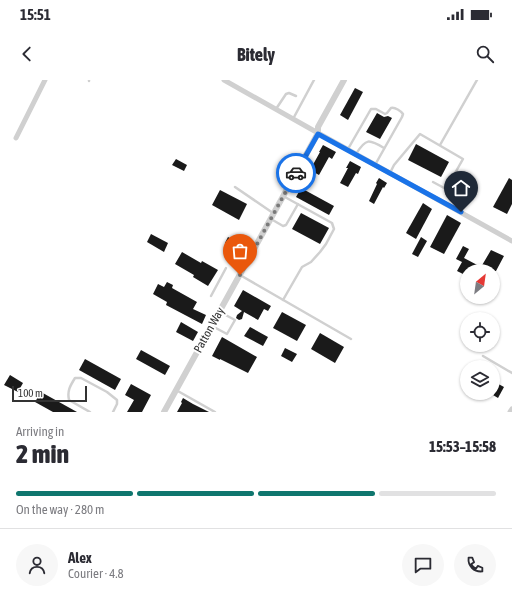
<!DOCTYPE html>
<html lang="en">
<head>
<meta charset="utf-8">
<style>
	:root { --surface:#fff; --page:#f7f7f7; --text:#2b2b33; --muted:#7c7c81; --line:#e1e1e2; --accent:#0f766e }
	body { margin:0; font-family:"Asap Condensed",sans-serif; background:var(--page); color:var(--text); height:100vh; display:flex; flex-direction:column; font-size:15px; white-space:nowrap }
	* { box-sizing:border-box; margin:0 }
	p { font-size:13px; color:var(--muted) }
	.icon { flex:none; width:22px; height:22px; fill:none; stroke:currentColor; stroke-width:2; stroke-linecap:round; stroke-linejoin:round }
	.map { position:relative; height:332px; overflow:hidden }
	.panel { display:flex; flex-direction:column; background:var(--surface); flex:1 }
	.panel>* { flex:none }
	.needle { width:26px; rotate:29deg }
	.buttons { position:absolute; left:460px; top:184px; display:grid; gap:8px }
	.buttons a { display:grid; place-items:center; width:40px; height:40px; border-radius:50%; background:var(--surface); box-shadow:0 1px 3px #0004; font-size:20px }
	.scale { position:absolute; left:12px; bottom:10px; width:75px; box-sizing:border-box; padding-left:4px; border:2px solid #333; border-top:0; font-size:11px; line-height:14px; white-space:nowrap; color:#333; -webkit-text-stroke:3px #fff; paint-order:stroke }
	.pin { position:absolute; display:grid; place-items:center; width:34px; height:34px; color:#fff; margin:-41px -17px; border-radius:50% 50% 50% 0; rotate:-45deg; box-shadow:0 0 4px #0007 }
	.pin .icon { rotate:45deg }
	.courier { position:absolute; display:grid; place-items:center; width:40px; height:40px; margin:-20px; border:3px solid #1a73e8; border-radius:50%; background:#fff; color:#222; box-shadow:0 1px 5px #0007 }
	.summary em { font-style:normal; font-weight:800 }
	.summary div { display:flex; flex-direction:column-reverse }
	.summary { display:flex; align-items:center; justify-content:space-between; height:68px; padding:0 16px }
	h1 { font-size:26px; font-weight:800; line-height:30px }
	.bar { display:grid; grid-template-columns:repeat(4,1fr); gap:6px 4px; align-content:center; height:48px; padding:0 16px }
	.bar i { height:5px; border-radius:3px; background:var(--line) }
	.bar .current { background:var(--accent) }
	.bar p { grid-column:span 4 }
	.line { display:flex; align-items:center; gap:10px; padding:0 16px; border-top:1px solid var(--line) }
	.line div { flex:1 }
	.round { display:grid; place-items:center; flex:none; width:42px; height:42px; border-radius:21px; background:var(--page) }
	.status { display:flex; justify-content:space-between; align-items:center; height:28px; padding:0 20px; background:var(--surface); direction:ltr }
	.status svg { height:11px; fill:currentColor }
	header { display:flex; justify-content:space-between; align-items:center; height:52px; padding:0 16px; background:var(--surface); font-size:18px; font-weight:800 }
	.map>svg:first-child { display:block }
	.building { fill:#1a1a1a }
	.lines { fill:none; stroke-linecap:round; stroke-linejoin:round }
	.service { stroke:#d0d0d0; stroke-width:2.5 }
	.minor { stroke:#d0d0d0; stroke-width:5 }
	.tertiary { stroke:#d0d0d0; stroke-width:6 }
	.done { stroke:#7a7a7a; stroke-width:4; stroke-dasharray:0 7.2 }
	.route { stroke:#1a73e8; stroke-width:5 }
	.labels { text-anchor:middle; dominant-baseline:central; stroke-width:4; stroke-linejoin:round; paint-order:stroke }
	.street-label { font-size:12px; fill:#333; stroke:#fff }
</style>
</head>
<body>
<div class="status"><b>15:51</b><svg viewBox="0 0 49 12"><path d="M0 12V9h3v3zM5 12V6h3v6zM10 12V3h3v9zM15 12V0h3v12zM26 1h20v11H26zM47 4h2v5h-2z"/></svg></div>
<header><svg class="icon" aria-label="back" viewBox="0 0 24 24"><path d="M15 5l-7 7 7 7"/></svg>Bitely<svg class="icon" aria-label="search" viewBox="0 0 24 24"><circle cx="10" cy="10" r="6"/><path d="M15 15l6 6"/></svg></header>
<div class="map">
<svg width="512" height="332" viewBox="0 0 512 332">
	<rect width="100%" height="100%" fill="#fff"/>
	<g class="building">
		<polygon points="355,8 363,12 348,40 340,35"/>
		<polygon points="377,33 384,37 388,36 392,38 380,59 366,52"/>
		<polygon points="416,64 449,82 441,97 408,80"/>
		<polygon points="323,65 336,72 332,79 329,77 319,95 310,90 320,72 319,72"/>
		<polygon points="176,79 187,85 184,91 172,85"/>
		<polygon points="350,81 361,87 358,94 356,93 348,107 340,103 348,88 346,88"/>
		<polygon points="379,98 387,103 384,108 383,107 374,124 369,121 377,104 376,103"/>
		<polygon points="509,98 512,100 512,124 507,134 493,127"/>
		<polygon points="301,108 334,126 329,135 296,117"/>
		<polygon points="220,110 247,124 239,140 212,125"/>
		<polygon points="423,123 432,129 416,159 406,153"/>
		<polygon points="301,133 329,148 320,164 292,149"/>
		<polygon points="447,135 461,143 444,174 430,167"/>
		<polygon points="151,154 168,163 164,172 147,162"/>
		<polygon points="228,157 241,164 238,170 225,163"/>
		<polygon points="421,157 427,161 418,177 412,174"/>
		<polygon points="463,166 469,169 464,178 481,187 491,170 504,176 496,191 467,191 467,196 457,191 462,182 456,179"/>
		<polygon points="182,172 201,183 202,181 218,190 208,206 193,197 194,195 175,184"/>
		<polygon points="167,202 173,205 172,208 197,222 193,229 206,235 202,244 166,225 167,222 153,214 158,204 164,207"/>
		<polygon points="243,210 271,226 268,231 264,229 258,240 244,232 242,239 239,240 236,238 237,235 242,231 234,226"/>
		<polygon points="282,232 306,245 297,261 273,248"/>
		<polygon points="181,242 198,252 193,261 176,252"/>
		<polygon points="250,247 268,257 263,266 244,256"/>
		<polygon points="320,253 344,267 335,283 311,269"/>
		<polygon points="222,257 257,277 248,293 220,279 220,280 212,276"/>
		<polygon points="285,268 297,274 292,282 281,276"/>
		<polygon points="141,270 170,286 165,295 136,279"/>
		<polygon points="85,279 121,299 115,310 79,290"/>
		<polygon points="10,295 23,303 18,312 4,305"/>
		<polygon points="493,301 504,307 498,318 493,315"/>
		<polygon points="131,304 151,315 142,332 127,332 134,320 125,315"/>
		<polygon points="41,312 77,332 53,332 35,322"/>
		<polygon points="183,318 193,324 209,332 177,332 182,323 181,322"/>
	</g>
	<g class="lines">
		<g class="service">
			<polyline points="89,1 89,0"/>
			<polyline points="276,29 286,14 289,13 296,16"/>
			<polyline points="293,39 314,0"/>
			<polyline points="440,65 477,0"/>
			<path d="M348 69 371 29H376L385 34 387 33 391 28C395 27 401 31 403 34L402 37 375 85"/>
			<path d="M356 74C366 58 369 59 384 68"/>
			<polyline points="390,93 394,85 420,54 463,79 446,109 433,102"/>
			<polyline points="235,107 273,133"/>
			<polyline points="271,139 283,146 286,145 298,124"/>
			<polyline points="240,195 351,259"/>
			<polyline points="211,216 226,188"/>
			<polyline points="283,220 302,187 311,182 320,172 326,164 334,149 332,143 283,116"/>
			<polyline points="212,246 227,254 235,240 220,232"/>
			<polyline points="483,276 512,293"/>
			<polyline points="176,310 215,332"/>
			<path d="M90 332 69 320C67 311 70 306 75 298H81L107 312 117 320V324L113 332"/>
		</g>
		<g class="minor">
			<polyline points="224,0 318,53 512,161"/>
			<polyline points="16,58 45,0"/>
			<polyline points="510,332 512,329"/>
		</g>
		<polyline class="tertiary" points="164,332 318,53 318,47 344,0"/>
	</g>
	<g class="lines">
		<polyline class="done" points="240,195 296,93"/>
		<polyline class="route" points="296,93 318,54 461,132"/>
	</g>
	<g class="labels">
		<g class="street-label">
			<text transform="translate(209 250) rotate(-61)">Patton Way</text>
		</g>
	</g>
</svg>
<div class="buttons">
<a><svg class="needle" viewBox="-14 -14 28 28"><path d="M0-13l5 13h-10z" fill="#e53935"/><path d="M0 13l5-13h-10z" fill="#7c7c81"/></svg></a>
<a><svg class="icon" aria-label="locate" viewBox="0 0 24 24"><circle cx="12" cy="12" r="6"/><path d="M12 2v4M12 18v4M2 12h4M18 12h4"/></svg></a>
<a><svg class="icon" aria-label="layers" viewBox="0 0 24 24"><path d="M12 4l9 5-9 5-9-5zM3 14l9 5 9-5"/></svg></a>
</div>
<div class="scale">100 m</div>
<div class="pin" style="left:240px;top:195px;background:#ea580c"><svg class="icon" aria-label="bag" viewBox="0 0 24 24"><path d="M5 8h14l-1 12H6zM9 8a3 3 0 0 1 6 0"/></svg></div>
<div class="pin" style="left:461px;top:132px;background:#1f2937"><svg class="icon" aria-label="home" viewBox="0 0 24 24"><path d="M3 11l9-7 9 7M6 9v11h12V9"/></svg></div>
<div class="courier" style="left:296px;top:93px"><svg class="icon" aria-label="car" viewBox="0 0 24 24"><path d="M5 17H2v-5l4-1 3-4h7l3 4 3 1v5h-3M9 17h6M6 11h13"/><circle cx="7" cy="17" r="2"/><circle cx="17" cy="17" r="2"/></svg></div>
</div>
<section class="panel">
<div class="summary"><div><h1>2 min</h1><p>Arriving in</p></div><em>15:53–15:58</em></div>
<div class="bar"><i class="current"></i><i class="current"></i><i class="current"></i><i></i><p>On the way · 280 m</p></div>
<div class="line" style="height:72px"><a class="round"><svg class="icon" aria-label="person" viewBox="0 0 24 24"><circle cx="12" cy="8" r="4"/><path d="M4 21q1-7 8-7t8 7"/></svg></a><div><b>Alex</b><p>Courier · 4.8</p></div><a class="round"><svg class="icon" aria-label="chat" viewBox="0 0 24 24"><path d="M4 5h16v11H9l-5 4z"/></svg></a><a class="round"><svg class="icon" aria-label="phone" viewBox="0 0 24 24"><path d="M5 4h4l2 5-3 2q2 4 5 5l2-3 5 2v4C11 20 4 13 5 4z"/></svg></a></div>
</section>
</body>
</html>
